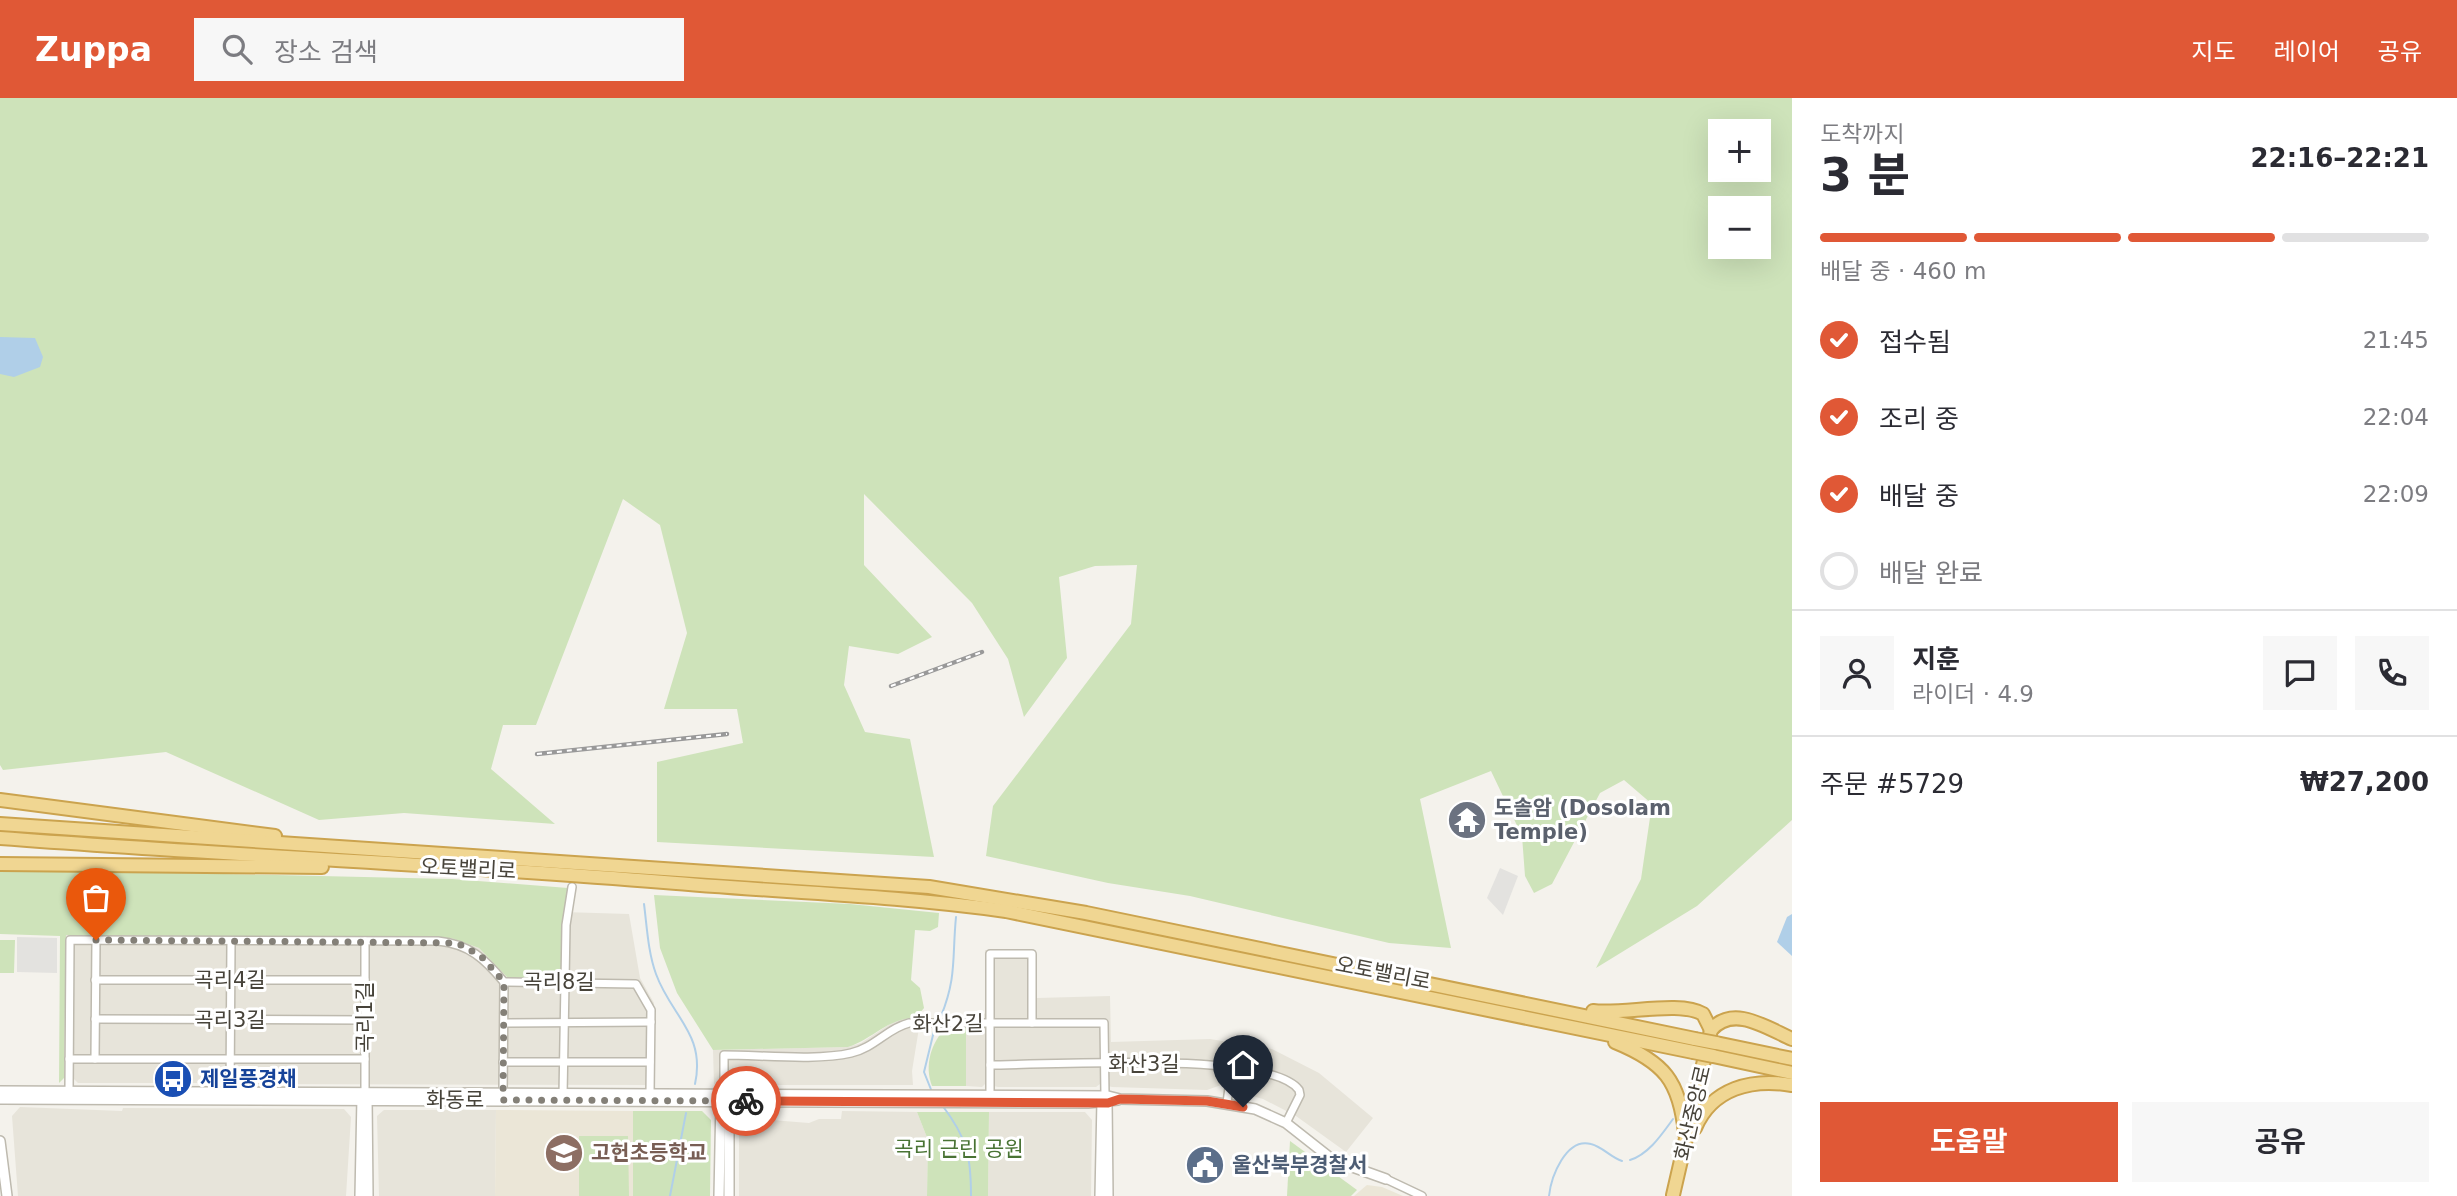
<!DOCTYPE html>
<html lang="ko">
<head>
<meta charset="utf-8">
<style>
	:root { --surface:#fff; --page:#f7f7f7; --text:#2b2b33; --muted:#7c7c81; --line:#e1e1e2; --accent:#e05836 }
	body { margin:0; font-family:"DejaVu Sans","Noto Sans KR",sans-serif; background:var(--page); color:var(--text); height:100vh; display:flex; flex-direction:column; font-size:26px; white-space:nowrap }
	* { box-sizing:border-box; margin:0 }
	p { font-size:23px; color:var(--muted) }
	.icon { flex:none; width:38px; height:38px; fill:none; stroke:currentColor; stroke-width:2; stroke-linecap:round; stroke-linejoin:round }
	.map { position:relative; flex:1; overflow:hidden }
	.details { display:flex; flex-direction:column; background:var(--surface); width:665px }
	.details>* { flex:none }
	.fabs { position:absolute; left:1708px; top:21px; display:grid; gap:14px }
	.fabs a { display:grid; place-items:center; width:63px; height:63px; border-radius:0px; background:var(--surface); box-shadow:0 7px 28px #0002; font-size:35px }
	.pin { position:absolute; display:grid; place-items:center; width:60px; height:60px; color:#fff; margin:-72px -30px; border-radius:50% 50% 50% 0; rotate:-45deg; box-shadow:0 0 7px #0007 }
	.pin .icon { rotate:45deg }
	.courier { position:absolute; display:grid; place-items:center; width:70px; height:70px; margin:-35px; border:5px solid #e05836; border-radius:50%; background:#fff; color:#222; box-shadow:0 2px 9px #0007 }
	.overview em { font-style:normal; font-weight:700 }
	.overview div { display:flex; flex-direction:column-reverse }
	.overview { display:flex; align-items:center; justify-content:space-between; height:119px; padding:0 28px }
	h1 { font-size:46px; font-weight:700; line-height:52px }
	.bar { display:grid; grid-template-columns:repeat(4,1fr); gap:10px 7px; align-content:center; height:84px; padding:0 28px }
	.bar i { height:9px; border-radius:5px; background:var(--line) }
	.bar .selected { background:var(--accent) }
	.bar p { grid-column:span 4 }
	.line { display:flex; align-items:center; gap:18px; padding:0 28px; border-top:2px solid var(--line) }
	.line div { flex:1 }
	.round { display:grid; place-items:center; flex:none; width:74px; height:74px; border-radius:0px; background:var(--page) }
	ol { padding:0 28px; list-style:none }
	li { display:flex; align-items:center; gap:21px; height:77px }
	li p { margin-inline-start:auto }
	li .icon { padding:7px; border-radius:50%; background:var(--accent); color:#fff; stroke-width:4 }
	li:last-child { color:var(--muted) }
	li i { width:38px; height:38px; border:4px solid var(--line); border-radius:50% }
	.action { display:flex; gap:14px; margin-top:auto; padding:14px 28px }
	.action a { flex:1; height:80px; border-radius:0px; background:var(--accent); color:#fff; font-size:28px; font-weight:700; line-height:80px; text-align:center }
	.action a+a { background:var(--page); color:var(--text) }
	header { display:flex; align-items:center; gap:42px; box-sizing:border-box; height:98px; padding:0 35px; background:var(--accent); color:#fff }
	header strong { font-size:33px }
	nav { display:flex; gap:38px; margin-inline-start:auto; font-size:24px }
	.search { width:490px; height:63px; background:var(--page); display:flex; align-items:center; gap:18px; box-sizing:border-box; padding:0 24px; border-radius:0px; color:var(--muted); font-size:26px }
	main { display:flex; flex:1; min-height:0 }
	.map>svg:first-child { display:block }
	.residential { fill:#e7e4da }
	.education { fill:#ebe6d7 }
	.green { fill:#cee3ba; fill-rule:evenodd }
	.parking { fill:#e3e2df }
	.water { fill:#b0cfe8 }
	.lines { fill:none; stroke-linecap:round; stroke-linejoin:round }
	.stream { stroke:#b0cfe8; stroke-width:2 }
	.minor-casing { stroke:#bebaaf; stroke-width:10 }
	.tertiary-casing { stroke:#bebaaf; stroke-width:12 }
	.trunk-casing { stroke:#cba34e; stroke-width:16 }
	.minor { stroke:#fff; stroke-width:7 }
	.tertiary { stroke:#fff; stroke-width:9 }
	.trunk { stroke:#f0d692; stroke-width:12 }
	.rail-casing { stroke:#999; stroke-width:4.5 }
	.rail { stroke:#fff; stroke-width:2; stroke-dasharray:5; stroke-linecap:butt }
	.trunk-bridge-casing { stroke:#cba34e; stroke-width:16; stroke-linecap:butt }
	.trunk-bridge { stroke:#f0d692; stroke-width:12 }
	.done { stroke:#848078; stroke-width:7; stroke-dasharray:0 12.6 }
	.route { stroke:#e05836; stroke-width:9 }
	.labels { text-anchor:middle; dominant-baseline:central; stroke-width:6; stroke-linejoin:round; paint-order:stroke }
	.worship-label { font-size:21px; font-weight:bold; fill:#5b616d; stroke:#fff; text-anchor:start }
	.street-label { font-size:21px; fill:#47433a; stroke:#fff }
	.transit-label { font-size:21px; font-weight:bold; fill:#164399; stroke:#fff; text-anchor:start }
	.park-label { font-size:21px; fill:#497334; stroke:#fff }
	.education-label { font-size:21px; font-weight:bold; fill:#785e54; stroke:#fff; text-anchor:start }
	.service-label { font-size:21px; font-weight:bold; fill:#4e5e75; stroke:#fff; text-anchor:start }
</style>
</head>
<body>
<header>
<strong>Zuppa</strong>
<div class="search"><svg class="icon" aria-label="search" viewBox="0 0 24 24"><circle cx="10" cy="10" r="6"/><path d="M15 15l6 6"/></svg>장소 검색</div>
<nav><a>지도</a><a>레이어</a><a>공유</a></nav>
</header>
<main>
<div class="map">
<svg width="1792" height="1098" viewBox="0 0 1792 1098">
	<rect width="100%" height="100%" fill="#f4f2ec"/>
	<g class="residential">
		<polygon points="563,814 629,816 640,880 654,905 654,987 242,986 237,981 224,981 219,985 78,985 73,980 64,980 66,837 451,840 479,850 508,880 558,879 563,874"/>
		<polygon points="985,852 1036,852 1037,900 1110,898 1111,944 1210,941 1272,951 1319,975 1373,1020 1346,1054 1296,1018 1263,1001 1237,994 1234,987 1224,986 1207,992 1112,989 1100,986 1096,989 998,989 985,986 982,989 966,988 966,930 980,931 981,920 985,915"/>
		<polygon points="907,920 916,920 919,930 912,973 913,987 735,987 730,983 718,983 714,987 713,952 848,949 861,945 896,922"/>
		<polygon points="20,1009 122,1013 123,1010 344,1011 351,1019 346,1098 18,1098 12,1018"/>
		<polygon points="384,1012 496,1012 495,1098 379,1098 377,1018"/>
		<polygon points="842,1013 917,1014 928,1042 927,1098 739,1098 739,1027 747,1020 809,1025 819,1021 841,1021"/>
		<polygon points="989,1014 1085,1014 1092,1022 1091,1098 988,1098"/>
	</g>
	<g class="education">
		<polygon points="496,1012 633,1013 633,1098 495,1098"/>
		<polygon points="1367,1087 1382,1089 1403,1098 1354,1098"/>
	</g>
	<g class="green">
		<path d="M0 0H1792V722L1697 808 1596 870 1641 781 1652 706 1624 682 1600 695 1552 786 1534 795 1525 778 1522 738 1491 673 1420 701 1451 850 1389 845 1190 798 1108 785 986 758 993 708 1131 526 1137 467 1095 468 1059 479 1067 560 1024 619 1008 561 972 505 864 396V467L932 539 898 556 849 548 844 587 865 634 910 641 934 759 657 744V664L743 645 737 611H664L687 535 660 427 623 401 536 627H503L491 671 555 726 404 715 319 722 166 654 3 672 0 667ZM1720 33H1759V72H1720ZM1720 110H1759V149H1720Z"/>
		<polygon points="0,771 452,781 568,790 563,826 563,874 558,879 508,880 479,850 451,840 66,837 64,980 59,985 60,838 0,836"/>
		<path d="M654 797 850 806 939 815 938 829 930 833 915 832 911 882 920 890 924 910 916 920C889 919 873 941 848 949L713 952 677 895 660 850Z"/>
		<polygon points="0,842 15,842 14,875 0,875"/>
		<path d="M946 930H966V988H932C924 968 931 944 946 930Z"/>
		<polygon points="633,1013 702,1013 711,1022 710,1098 633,1098"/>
		<polygon points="917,1014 989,1014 988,1098 927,1098 928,1042"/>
		<polygon points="579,1038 628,1038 629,1098 579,1098"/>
		<polygon points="1290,1043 1357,1092 1351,1098 1287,1098"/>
	</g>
	<g class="parking">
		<polygon points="1500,770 1518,778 1503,817 1487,800"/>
		<polygon points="17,839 57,840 57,875 17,874"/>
	</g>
	<g class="water">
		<polygon points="0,239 35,240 43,259 40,269 14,279 0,276"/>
		<polygon points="1792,816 1792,858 1777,844 1787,819"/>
	</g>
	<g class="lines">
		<g class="stream">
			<path d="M644 806C647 829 648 854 656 876 671 918 706 936 695 986"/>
			<path d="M941 918C957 879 952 859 956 819"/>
			<polyline points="932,994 924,974 934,933"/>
			<path d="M942 1007C967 1040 971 1057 971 1098"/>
			<path d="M1630 1062C1649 1056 1662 1036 1673 1021"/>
			<polyline points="670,1098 686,1015"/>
			<path d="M1549 1098C1551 1079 1566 1039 1591 1046 1603 1049 1610 1059 1622 1063"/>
		</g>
		<g class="minor-casing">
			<g id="minor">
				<polyline points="95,882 365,882"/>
				<polyline points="95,921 365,922"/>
				<polyline points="504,925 651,924"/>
				<polyline points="69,961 365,961"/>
				<polyline points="95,961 96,842"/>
				<polyline points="503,964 650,964"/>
				<path d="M990 967C1044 967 1270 952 1299 992L1300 997 1286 1025"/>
				<path d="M69 993 70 842 438 843C469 846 485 861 504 884L636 886 651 912 650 996"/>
				<polyline points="365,994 365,843"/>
				<path d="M724 996V957C761 957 817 963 851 955 874 950 888 930 909 925H1104L1105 998"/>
				<polyline points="230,997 231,843"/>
				<polyline points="990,997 990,856 1032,856 1032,925"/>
				<polyline points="503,998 504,884"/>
				<polyline points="563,998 566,827 572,789"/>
				<polyline points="1227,1005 1232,967"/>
				<polyline points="1386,1081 1422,1098"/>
			</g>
		</g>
		<g class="tertiary-casing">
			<g id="tertiary">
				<polyline points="0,993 1108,998 1120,1001 1207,1003 1255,1011 1286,1025 1333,1062 1386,1081"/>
				<polyline points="367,999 368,1098"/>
				<polyline points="726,999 729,1003 729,1098"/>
				<polyline points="0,1001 1088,1005 1118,1002"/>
				<polyline points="1107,1002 1108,1098"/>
				<polyline points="0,1043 7,1098"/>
				<polyline points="360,1098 362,999"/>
				<polyline points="719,1098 721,1000"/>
				<polyline points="1100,1098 1102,1002"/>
			</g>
		</g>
		<g class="trunk-casing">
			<g id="trunk">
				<polyline points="0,702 275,738"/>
				<polyline points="0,726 929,789 1086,815 1695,941"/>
				<path d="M0 740C221 757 443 766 664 784 778 794 892 797 1006 813L1693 954"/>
				<polyline points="0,766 322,769"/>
				<path d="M1593 913C1623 917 1680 902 1703 916L1711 932"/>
				<path d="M1615 944C1664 964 1680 983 1685 1036"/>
				<polyline points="1716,945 1792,961"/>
				<polyline points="1713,958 1792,975"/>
				<path d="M1695 1030C1712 990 1752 980 1792 987"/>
				<path d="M1673 1097 1711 932C1733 906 1767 930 1792 941"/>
			</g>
		</g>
		<use href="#minor" class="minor"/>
		<use href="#tertiary" class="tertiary"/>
		<use href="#trunk" class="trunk"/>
		<g class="rail-casing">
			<g id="rail">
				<polyline points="891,588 982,554"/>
				<polyline points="537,656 727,636"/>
			</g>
		</g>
		<use href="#rail" class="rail"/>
		<g class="trunk-bridge-casing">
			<g id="trunk-bridge">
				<polyline points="1695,941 1716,945"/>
				<polyline points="1693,954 1713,958"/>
			</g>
		</g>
		<use href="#trunk-bridge" class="trunk-bridge"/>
	</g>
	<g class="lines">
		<polyline class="done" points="96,842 457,845 481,858 504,884 503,1002 746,1003"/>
		<polyline class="route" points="746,1003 1108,1005 1120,1001 1207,1003 1243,1009"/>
	</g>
	<defs>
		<g id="temple-disc" transform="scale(2.0125)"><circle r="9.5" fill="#6b7280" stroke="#fff"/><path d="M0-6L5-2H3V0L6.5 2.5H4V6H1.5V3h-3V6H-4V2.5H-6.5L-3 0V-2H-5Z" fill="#fff"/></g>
		<g id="bus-disc" transform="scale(2.0125)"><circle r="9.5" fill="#1a4fb4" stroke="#fff"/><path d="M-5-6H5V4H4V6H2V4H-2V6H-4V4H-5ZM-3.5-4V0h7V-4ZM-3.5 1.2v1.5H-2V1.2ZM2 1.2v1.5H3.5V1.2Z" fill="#fff"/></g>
		<g id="school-disc" transform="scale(2.0125)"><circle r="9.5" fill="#8d6e63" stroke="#fff"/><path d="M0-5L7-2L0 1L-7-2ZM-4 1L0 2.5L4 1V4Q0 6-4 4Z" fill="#fff"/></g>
		<g id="civic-disc" transform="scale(2.0125)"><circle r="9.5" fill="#5c6f8a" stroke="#fff"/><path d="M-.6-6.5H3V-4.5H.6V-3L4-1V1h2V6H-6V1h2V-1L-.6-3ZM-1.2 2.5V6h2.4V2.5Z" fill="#fff"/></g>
	</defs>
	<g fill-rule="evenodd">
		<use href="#temple-disc" x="1467" y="722"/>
		<use href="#bus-disc" x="173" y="981"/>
		<use href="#school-disc" x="564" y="1055"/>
		<use href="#civic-disc" x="1205" y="1067"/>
	</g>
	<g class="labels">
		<g class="worship-label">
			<text x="1494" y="710">도솔암 (Dosolam<tspan x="1494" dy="24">Temple)</tspan></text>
		</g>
		<g class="street-label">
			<text transform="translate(468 771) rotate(3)">오토밸리로</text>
			<text transform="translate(1383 875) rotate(11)">오토밸리로</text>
			<text x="230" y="882">곡리4길</text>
			<text x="559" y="884">곡리8길</text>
			<text transform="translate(365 919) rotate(-90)">곡리1길</text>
			<text x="230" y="922">곡리3길</text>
			<text transform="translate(948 926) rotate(-1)">화산2길</text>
			<text x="1144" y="966">화산3길</text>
			<text x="455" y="1002">화동로</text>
			<text transform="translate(1693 1015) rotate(-77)">화산중앙로</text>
		</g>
		<g class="transit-label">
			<text x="200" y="981">제일풍경채</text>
		</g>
		<g class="park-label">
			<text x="959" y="1051">곡리 근린 공원</text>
		</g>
		<g class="education-label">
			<text x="591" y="1055">고헌초등학교</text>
		</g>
		<g class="service-label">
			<text x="1232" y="1067">울산북부경찰서</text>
		</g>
	</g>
</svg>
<div class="fabs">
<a>+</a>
<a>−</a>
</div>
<div class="pin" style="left:96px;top:842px;background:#ea580c"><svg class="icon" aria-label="bag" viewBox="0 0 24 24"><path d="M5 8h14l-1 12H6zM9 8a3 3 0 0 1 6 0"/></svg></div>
<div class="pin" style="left:1243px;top:1009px;background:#1f2937"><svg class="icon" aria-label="home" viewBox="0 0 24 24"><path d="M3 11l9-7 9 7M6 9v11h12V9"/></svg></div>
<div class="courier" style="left:746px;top:1003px"><svg class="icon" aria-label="bike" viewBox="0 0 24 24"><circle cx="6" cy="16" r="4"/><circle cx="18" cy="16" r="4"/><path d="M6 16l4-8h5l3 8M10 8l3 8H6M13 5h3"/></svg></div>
</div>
<section class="details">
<div class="overview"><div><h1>3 분</h1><p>도착까지</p></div><em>22:16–22:21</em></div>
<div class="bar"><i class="selected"></i><i class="selected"></i><i class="selected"></i><i></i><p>배달 중 · 460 m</p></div>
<ol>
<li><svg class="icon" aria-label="check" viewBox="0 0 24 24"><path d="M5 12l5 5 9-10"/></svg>접수됨<p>21:45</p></li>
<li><svg class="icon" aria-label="check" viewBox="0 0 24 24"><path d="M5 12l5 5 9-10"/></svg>조리 중<p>22:04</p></li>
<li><svg class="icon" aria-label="check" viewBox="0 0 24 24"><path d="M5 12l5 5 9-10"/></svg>배달 중<p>22:09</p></li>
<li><i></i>배달 완료</li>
</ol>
<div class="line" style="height:126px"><a class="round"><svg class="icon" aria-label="person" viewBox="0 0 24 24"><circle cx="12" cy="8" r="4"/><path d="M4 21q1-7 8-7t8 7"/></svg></a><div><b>지훈</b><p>라이더 · 4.9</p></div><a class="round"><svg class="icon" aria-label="chat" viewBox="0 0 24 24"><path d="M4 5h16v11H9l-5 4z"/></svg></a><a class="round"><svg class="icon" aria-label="phone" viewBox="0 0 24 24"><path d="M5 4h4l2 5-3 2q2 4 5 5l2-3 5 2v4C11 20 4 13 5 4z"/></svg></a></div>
<div class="line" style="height:91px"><div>주문 #5729</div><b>₩27,200</b></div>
<div class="action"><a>도움말</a><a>공유</a></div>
</section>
</main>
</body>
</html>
